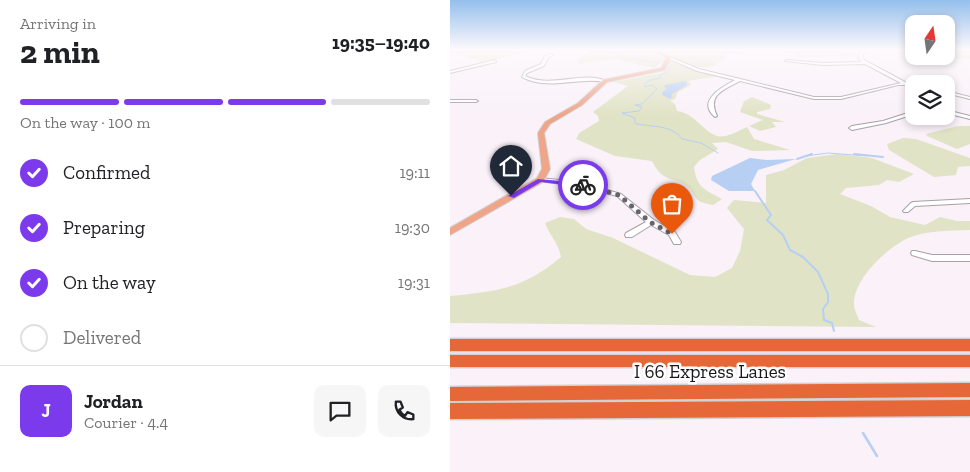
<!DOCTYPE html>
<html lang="en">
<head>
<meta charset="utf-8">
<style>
	:root { --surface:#fff; --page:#f6f6f6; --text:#202124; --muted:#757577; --line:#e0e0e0; --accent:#7c3aed }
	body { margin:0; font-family:"Zilla Slab",serif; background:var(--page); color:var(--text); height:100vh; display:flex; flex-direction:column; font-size:19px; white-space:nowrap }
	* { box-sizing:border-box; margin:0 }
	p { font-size:16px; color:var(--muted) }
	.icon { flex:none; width:28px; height:28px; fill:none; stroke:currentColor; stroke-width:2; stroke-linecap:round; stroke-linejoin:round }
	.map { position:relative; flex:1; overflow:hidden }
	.details { display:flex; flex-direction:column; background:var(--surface); width:450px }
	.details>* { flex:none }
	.needle { width:32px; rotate:13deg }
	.controls { position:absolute; left:455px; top:15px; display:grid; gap:10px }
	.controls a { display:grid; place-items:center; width:50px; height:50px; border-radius:10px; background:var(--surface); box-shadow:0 2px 8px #0003; font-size:25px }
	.pin { position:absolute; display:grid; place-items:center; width:42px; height:42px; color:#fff; margin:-51px -21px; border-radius:50% 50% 50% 0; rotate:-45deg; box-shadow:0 0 5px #0007 }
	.pin .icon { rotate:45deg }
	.courier { position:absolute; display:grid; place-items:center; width:50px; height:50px; margin:-25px; border:4px solid #7c3aed; border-radius:50%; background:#fff; color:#222; box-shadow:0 1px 6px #0007 }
	.headline em { font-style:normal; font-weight:700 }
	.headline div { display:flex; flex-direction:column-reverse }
	.headline { display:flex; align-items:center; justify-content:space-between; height:85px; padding:0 20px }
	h1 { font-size:32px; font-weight:700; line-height:38px }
	.bar { display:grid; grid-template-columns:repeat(4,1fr); gap:8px 5px; align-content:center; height:60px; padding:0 20px }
	.bar i { height:6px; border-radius:4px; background:var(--line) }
	.bar .active { background:var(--accent) }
	.bar p { grid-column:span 4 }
	.line { display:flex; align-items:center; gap:12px; padding:0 20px; border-top:1px solid var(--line) }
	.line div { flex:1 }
	.round { display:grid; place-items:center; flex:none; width:52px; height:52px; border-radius:10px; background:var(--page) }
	ol { padding:0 20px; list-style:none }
	li { display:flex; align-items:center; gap:15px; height:55px }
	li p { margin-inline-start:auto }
	li .icon { padding:5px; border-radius:50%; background:var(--accent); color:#fff; stroke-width:4 }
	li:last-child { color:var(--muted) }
	li i { width:28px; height:28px; border:2px solid var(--line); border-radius:50% }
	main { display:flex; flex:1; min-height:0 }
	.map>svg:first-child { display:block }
	.green { fill:#e1e3c6 }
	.water { fill:#b7cff2 }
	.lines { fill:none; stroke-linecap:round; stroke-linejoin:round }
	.stream-far2 { stroke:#b7cff2; stroke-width:1 }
	.stream-far1 { stroke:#b7cff2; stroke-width:2 }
	.stream { stroke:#b7cff2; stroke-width:2.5 }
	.minor-casing { stroke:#a8a0a7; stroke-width:2 }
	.major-casing { stroke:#d1d1d1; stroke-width:2 }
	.highway-casing { stroke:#d1d1d1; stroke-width:3 }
	.minor { fill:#fff; fill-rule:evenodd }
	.major { fill:#f0a488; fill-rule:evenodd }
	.highway { fill:#e66738; fill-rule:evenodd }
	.route { fill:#7c3aed }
	.done { stroke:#686368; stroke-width:5; stroke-dasharray:0 9 }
	.labels { text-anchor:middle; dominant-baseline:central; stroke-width:5; stroke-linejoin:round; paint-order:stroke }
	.near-street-label { font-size:19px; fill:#1a171a; stroke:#fff }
</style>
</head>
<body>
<main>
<section class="details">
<div class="headline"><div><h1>2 min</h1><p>Arriving in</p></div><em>19:35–19:40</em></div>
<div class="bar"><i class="active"></i><i class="active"></i><i class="active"></i><i></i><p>On the way · 100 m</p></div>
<ol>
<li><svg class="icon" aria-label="check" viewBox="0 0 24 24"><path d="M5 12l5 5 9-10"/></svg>Confirmed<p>19:11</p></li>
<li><svg class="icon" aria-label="check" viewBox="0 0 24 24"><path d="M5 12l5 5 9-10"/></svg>Preparing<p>19:30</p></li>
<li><svg class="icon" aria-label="check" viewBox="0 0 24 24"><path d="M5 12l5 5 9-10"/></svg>On the way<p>19:31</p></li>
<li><i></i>Delivered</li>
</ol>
<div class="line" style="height:90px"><b class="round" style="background:var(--accent);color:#fff">J</b><div><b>Jordan</b><p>Courier · 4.4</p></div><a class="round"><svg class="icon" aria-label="chat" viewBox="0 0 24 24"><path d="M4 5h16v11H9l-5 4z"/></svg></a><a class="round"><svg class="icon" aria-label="phone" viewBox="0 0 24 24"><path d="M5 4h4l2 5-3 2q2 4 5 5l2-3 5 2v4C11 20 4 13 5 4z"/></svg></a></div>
</section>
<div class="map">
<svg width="520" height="472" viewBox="0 0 520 472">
	<rect width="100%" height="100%" fill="#faf1f9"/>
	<g class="green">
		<polygon points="0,49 83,49 34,63 0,52"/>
		<polygon points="133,49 201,49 215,60 204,68 165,59 128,64 127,59 140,52"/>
		<path d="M220 49H294L295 51C290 57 280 52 274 55L275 58C256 77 230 63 212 50Z"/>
		<polygon points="332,49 379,49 407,54 406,56 347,57 343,53 333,51"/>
		<polygon points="496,49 520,49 520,59 499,59 496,56"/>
		<path d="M221 61 242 70 268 76 238 81 241 85 228 92 225 99 220 101 225 104 227 111C247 113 257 140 275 136 282 135 290 130 297 127L304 139 340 150 302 151 276 142 262 143 268 149 250 160 244 167C247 188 254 189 272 199L263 205C243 201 250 201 239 188 227 175 214 186 202 161L165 156 126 139 129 133 149 121 148 116 143 112 178 86 164 82 211 73 216 70Z"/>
		<polygon points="302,97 321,105 320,109 307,112 307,114 335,122 322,122 326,127 310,131 299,126 313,120 290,112 294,101"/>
		<polygon points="508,126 520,126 520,144 507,149 477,136 476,134"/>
		<polygon points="453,138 466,139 520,158 520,166 508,167 506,175 484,177 439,150 437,144"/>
		<path d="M388 154 422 158 464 174 449 182 437 180 429 185 396 188 390 194 421 206 440 217 475 225 490 217 507 221H520V230C500 231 477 230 458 238 437 248 403 279 404 305 404 310 408 316 409 320L426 327 0 323V296C48 291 73 289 111 257 109 244 100 236 95 223L110 217 124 219 136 229 163 238 240 275 265 277 282 268 290 251 294 229 277 208 284 200 316 203V175L334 170 357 158Z"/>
	</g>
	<g class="water">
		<polygon points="236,81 237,85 222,94 221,99 212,95 212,92 217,89 214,87 215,85"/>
		<polygon points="300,158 317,160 346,159 308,170 301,184 305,191 279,191 261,180 262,176"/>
	</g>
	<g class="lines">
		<g class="stream-far2">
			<polyline points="0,49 49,49"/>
			<polyline points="153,49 170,55 173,59 190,58 188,60 197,61 195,62 210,62"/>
			<path d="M220 62 222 64 217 73 210 75 211 78 200 80 195 84V87L202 85 207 89 192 104 185 105 192 107 189 111 172 113 185 118V123L187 124C203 127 222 125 232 139L251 143 268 153"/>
			<polyline points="356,156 378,153 417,156"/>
		</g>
		<g class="stream-far1">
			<polyline points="404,154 433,157"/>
			<polyline points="347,159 362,154"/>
			<polyline points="305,191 321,215 317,220 333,235 340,250 353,257 368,272 378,294 378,302 373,309 374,320 382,323 384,331"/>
		</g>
		<polyline class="stream" points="413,433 427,456"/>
		<g class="minor-casing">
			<g id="minor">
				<path d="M413 49H416L412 56 414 60 457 83 466 84H464V85H448L391 99H364L290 81C273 90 257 95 267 116L265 117C246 101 272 87 285 80L247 71 217 58 220 57 249 69 364 97H391L451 83 415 64 373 65 335 61 337 60 373 63 411 62 408 56Z"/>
				<path d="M101 54 103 55 98 58 94 66 77 73 75 76C102 89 131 70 157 81L155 82C127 77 98 91 72 77L75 71 91 64 95 56Z"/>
				<polygon points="45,60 46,62 0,73 0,71"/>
				<polygon points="496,91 520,97 520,99 496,93"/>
				<polygon points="0,100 26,100 28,101 26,102 0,102"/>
				<polygon points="496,110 520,116 520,119 496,113"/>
				<polygon points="464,111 464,114 436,123 402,130 399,128 402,126 433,121"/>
				<polygon points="90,178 129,182 171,194 204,220 225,232 231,242 230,244 224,244 219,235 201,225 182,237 176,237 175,235 176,233 196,222 167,196 129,186 88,181 88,179"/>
				<polygon points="520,199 520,203 465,206 458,212 454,212 453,211 461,203 463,202"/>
				<polygon points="462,251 465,251 482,255 520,255 520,261 482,261 462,255 461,253"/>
			</g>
		</g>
		<g class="major-casing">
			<polygon id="major" points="203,49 207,49 221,58 215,70 157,82 132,105 100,124 94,133 100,169 93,182 0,235 0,228 87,178 92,169 88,133 95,122 128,103 153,80 211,68 216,58"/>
		</g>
		<g class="highway-casing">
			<g id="highway">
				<rect x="0" y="339" width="520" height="12"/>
				<rect x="0" y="355" width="520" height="12"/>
				<polygon points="520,383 520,397 0,401 0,387"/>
				<polygon points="520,400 520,416 0,419 0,403"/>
			</g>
		</g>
		<use href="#minor" class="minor"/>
		<use href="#major" class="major"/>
		<use href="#highway" class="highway"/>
	</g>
	<linearGradient id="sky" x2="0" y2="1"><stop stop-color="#94bfec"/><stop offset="0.43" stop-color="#fdf9fc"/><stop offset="1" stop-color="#fdf9fc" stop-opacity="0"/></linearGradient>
	<rect width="520" height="115" fill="url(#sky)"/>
	<polygon class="route" points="88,179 133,183 136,185 133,187 91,182 64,198 58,196"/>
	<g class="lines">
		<polyline class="done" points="133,185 169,195 200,222 222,234"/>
	</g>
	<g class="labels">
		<g class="near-street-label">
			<text x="260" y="371">I 66 Express Lanes</text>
		</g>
	</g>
</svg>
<div class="controls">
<a><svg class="needle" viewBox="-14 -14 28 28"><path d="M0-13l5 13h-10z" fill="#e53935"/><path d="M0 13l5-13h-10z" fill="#757577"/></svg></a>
<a><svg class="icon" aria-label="layers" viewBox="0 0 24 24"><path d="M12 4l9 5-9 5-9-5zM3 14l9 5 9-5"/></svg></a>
</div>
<div class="pin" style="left:222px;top:234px;background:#ea580c"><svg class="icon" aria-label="bag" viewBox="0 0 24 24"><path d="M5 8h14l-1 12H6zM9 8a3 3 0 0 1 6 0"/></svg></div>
<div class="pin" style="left:61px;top:196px;background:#1f2937"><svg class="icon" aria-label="home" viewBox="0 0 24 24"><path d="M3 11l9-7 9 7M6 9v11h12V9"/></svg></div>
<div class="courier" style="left:133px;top:185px"><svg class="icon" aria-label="bike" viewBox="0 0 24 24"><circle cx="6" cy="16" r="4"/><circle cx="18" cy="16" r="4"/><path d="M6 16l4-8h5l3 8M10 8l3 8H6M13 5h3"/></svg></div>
</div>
</main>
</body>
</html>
